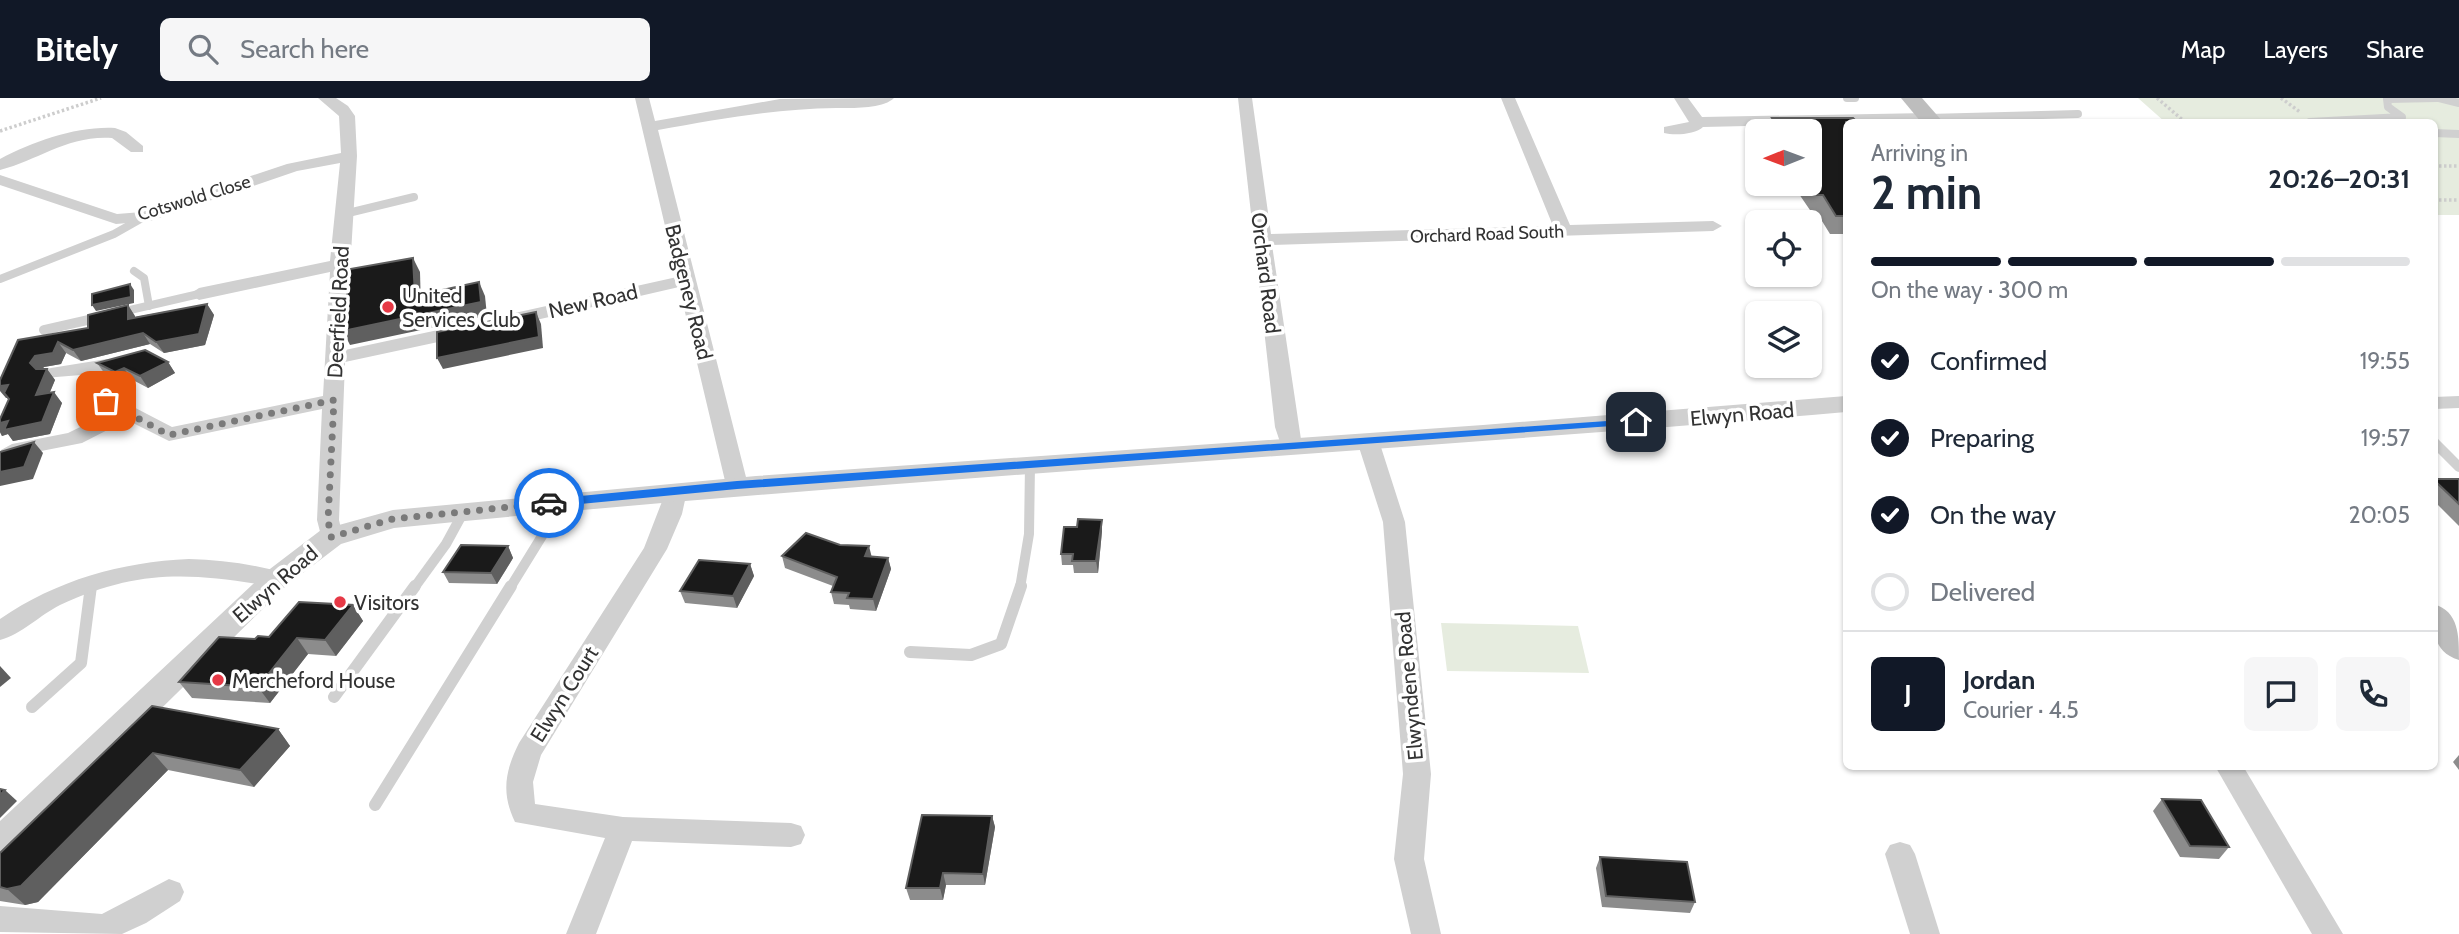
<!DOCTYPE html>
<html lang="en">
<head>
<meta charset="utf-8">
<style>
	:root { --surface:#fff; --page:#f6f6f7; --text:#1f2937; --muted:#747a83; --line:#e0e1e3; --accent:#111827 }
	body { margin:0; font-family:Cabin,sans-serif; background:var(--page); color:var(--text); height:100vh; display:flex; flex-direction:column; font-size:26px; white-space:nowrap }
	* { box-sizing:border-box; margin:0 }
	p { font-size:23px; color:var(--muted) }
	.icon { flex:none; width:38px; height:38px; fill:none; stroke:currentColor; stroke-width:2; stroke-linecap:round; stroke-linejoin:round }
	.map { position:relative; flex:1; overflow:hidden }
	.sheet { position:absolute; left:1843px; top:21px; width:595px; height:651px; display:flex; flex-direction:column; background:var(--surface); border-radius:10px; box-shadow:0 2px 5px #0004 }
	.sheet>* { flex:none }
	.needle { width:46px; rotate:269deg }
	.tools { position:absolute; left:1745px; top:21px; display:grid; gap:14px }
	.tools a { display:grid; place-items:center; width:77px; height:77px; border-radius:10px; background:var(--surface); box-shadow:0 2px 5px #0004; font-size:35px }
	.pin { position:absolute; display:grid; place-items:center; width:60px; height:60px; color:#fff; margin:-30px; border-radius:14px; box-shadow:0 4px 10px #0006 }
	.courier { position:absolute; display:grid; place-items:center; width:70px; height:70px; margin:-35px; border:5px solid #1a73e8; border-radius:50%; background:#fff; color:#222; box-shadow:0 2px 9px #0007 }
	.overview em { font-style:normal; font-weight:700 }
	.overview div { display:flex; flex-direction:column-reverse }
	.overview { display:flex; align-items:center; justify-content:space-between; height:119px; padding:0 28px }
	h1 { font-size:46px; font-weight:700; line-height:52px }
	.bar { display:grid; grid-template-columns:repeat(4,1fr); gap:10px 7px; align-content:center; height:84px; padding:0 28px }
	.bar i { height:9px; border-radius:5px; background:var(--line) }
	.bar .on { background:var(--accent) }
	.bar p { grid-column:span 4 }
	.line { display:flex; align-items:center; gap:18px; padding:0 28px; border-top:2px solid var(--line) }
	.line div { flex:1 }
	.round { display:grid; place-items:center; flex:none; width:74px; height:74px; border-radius:10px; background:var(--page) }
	ol { padding:0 28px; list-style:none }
	li { display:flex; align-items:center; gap:21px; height:77px }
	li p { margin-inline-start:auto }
	li .icon { padding:7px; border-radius:50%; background:var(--accent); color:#fff; stroke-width:4 }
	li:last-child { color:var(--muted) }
	li i { width:38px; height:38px; border:4px solid var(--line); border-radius:50% }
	header { display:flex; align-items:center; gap:42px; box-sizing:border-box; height:98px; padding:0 35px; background:var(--accent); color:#fff }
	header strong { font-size:33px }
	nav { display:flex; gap:38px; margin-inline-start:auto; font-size:24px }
	.search { width:490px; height:63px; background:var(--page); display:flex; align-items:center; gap:18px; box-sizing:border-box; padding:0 24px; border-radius:10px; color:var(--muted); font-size:26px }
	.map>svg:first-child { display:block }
	.green { fill:#e6ecdf }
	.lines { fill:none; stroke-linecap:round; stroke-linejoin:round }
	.path { stroke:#cdcdcd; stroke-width:3.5; stroke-dasharray:2.5 2.5; stroke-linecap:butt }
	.service-far2 { stroke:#d0d0d0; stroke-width:8 }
	.service-far1 { stroke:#d0d0d0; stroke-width:10 }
	.service { stroke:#d0d0d0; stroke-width:12 }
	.minor { fill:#d0d0d0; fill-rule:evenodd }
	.tertiary { fill:#d0d0d0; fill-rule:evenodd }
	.secondary { fill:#bdbdbd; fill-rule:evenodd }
	.wall { fill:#8c8c8c }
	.shaded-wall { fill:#5f5f5f }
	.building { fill:#1a1a1a; stroke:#5f5f5f; stroke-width:2 }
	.route { fill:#1a73e8 }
	.done { stroke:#7a7a7a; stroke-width:7; stroke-dasharray:0 12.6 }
	.poi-dot { fill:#e63946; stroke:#fff; stroke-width:2.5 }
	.labels { text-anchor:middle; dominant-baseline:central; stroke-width:7; stroke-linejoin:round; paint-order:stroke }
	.far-street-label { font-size:18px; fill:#333; stroke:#fff }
	.street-label { font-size:21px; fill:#333; stroke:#fff }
	.poi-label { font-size:21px; fill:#333; stroke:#fff; text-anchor:start }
</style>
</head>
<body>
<header>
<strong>Bitely</strong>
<div class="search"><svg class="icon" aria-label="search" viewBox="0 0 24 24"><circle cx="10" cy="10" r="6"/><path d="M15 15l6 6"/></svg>Search here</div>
<nav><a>Map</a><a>Layers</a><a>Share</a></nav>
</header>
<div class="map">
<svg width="2459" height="836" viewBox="0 0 2459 836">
	<rect width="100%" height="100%" fill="#fff"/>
	<g class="green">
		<polygon points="2138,0 2459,0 2459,117 2434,117 2434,24 2165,24"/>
		<polygon points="1441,525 1578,528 1589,575 1447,573"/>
	</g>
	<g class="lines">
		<g class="path">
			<polyline points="2157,0 2185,24"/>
			<polyline points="2281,0 2300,14"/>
			<polyline points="0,33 101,0"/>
			<polyline points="2434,68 2459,68"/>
			<polyline points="2434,102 2459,102"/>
		</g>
		<g class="service-far2">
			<polyline points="1847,0 1855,0"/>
			<polyline points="2439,0 2459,5"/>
			<polyline points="1928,20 2078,16"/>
			<polyline points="2310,24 2402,19 2388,9 2387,1 2437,0"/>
			<polyline points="2434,35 2459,36"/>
			<polyline points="344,116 414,99"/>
			<polyline points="134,173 144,180 149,208"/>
			<polyline points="0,181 114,136 144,119"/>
			<polyline points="117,215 199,196"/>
		</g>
		<g class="service-far1">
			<polyline points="44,232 101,219"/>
			<polyline points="2434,344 2459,369"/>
			<polyline points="91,490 92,484"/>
			<polyline points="414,490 446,446 464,413"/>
			<polyline points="510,490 563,404"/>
			<polyline points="1020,490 1029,436 1030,367"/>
		</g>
		<g class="service">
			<polyline points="910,554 971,557 1001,546 1021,488"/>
			<polyline points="334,599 415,488"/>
			<polyline points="32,609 81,565 91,488"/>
			<polyline points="375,707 511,488"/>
		</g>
		<g class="minor">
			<polygon points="318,0 336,0 348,8 355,18 357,58 345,252 466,226 476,232 466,238 345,264 339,422 343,439 339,445 323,445 317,422 322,311 169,343 127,322 82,345 26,356 9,364 1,362 1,352 12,346 68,335 111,314 79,296 76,292 81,277 44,280 41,276 44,272 51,270 107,261 114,263 117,267 114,271 102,274 97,290 172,329 323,298 330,174 199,202 190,196 199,190 330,163 340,65 297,73 150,123 116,126 0,87 0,77 117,116 142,114 287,66 341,55 339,18"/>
			<path d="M635 0H649L655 23 780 1 894 0C883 11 852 10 836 10 774 11 719 21 658 32L748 387 745 392H729L726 387 679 189 506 229 496 223 506 217 677 179Z"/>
			<polygon points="1238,0 1252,0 1271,136 1553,128 1501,0 1515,0 1570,127 1713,123 1722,128 1713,133 1272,147 1302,348 1291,355 1283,353 1275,329"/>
			<path d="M1674 0H1688L1702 19 1928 15 1936 20 1928 24 1703 29C1696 36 1675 38 1664 35V29L1689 24Z"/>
			<path d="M115 30 126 34 143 48V54H131L112 40C68 37 39 62 0 72V61C34 43 77 28 115 30Z"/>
			<polygon points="2459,298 2459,310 2434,311 2434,299"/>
			<polygon points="1368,336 1379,343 1405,424 1431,676 1424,761 1441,836 1411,836 1394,761 1403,676 1383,424 1357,343"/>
			<path d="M676 386 684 388 687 393 682 416 667 451 541 657 533 684 535 706 623 719 791 725 801 728 805 737 801 746 791 749 632 743 596 836H566L605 740 515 724C501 695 505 673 519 645L644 450 668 388Z"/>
			<path d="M189 461C221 462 253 466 284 475L288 481 284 487 276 489C193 475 140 470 60 507 40 517 22 536 0 542V521C57 482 121 464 189 461Z"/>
			<polygon points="2215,668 2243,668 2343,836 2312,836"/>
			<polygon points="1900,744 1910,747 1915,756 1940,836 1910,836 1885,756 1890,747"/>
			<polygon points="169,781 180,785 184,794 180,803 146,825 122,836 0,834 0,808 102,816"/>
		</g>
		<path class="tertiary" d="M1846 298V314C1362 356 877 381 394 430L341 446 286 488 13 756 0 760V723L266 474 321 432 393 412 756 378 1483 327Z"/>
		<g class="secondary">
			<polygon points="1901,0 1922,0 1943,24 1921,24"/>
			<path d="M2434 506C2459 514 2459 537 2459 562 2431 553 2434 531 2434 506Z"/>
		</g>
	</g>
	<g class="wall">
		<polygon points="1772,20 1846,24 1846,136 1830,136 1817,115 1812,115 1799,96 1801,90 1798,86 1810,86 1810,33 1768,33"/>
		<polygon points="207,206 214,217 205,247 164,255 150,246 81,263 66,255 61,266 44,269 42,271 47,271 55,282 50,294 62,305 50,336 13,343 8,336 2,338 0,334 0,321 9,301 8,300 6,300 18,242 88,230 128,207 135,219"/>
		<polygon points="168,264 175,275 148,290 131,281 122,286 105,276 97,265"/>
		<polygon points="2434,381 2459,381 2459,428 2434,403"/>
		<polygon points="1102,422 1102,433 1098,475 1074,475 1073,467 1062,467 1061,456 1077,429"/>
		<polygon points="508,448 513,460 497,486 449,485 443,474"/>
		<polygon points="782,458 888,460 891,471 876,513 850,511 849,507 834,506 831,494 833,488 785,470"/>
		<polygon points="750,466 754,478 737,510 685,505 680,493"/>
		<polygon points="353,507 363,523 336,558 308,556 270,605 192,600 179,584 255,541 269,539"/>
		<polygon points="152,608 278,631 290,648 254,689 168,672 38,804 25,807 0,803 0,755"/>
		<polygon points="2459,657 2459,672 2453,664"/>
		<polygon points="2162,701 2229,749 2219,761 2180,759 2153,713"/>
		<polygon points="992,718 995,729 985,787 946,787 943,802 910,802 906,790"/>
		<polygon points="1600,759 1695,804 1690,815 1602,809 1596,770"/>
	</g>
	<g class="shaded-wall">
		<polygon points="413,160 420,174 421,212 415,198"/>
		<polygon points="479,184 485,198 487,218 350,247 343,233"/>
		<polygon points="130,186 134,192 134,205 96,213 92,207"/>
		<polygon points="207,206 214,217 205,247 164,255 156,244"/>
		<polygon points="128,207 135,218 135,232 128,221"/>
		<polygon points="536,214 541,226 543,250 443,271 437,260"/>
		<polygon points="143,235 150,246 81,263 73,252"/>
		<polygon points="58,244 66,255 61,266 44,269 38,276 30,265 35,258"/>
		<polygon points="168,264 175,275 148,290 140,278"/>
		<polygon points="124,270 131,281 122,286 115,274"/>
		<polygon points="47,271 55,282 44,308 36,297"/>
		<polygon points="8,287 8,300 6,300 0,293 0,288"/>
		<polygon points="54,294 62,305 50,336 13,343 8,336 2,338 0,334 0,325 8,323"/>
		<polygon points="34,344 43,355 33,381 0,388 0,374"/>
		<polygon points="1102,422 1102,433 1098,475 1096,463"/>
		<polygon points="508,448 513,460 497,486 491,475"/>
		<polygon points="869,448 872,460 865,458"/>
		<polygon points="888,460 891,471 876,513 873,501"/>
		<polygon points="750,466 754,478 737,510 733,498"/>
		<polygon points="353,507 363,523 336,558 325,542"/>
		<polygon points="297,540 308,556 270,605 258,589"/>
		<polygon points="0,568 11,580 0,589"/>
		<polygon points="278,631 290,648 254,689 240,672"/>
		<polygon points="153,655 168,672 38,804 25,807 7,791"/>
		<polygon points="5,692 17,703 0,720 0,697"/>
		<polygon points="992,718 995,729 985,787 983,776"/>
		<polygon points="943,775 946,787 943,802 940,790"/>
	</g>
	<g class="building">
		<polygon points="1772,20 1853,20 1857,24 1846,24 1846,118 1836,118 1823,97 1817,97 1809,86 1810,33 1780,33"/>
		<polygon points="413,160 415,198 479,184 481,204 343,233 350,171"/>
		<polygon points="130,186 131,199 92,207 92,196"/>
		<polygon points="207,206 199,236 156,244 143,235 73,252 58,244 53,255 35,258 30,265 36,271 47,271 36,297 54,294 42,324 4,332 8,323 0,325 0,321 9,301 4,295 8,287 0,288 0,282 18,242 88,230 88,217 128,207 128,221"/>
		<polygon points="536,214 539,239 437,260 437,234"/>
		<polygon points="145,252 168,264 140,278 124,270 115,274 97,265"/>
		<polygon points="34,344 24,369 0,374 0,354"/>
		<polygon points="2434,381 2459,381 2459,406 2434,382"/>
		<polygon points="1078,421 1102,422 1096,463 1072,463 1073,456 1061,456 1064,429 1077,429"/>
		<polygon points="806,435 840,447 869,448 865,458 888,460 873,501 847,500 849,495 831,494 837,479 782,458"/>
		<polygon points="461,447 508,448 491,475 443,474"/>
		<polygon points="699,462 750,466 733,498 680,493"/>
		<polygon points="299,504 353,507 325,542 297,540 258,589 179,584 219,539 255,541 258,538 269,539"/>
		<polygon points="152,608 278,631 240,672 153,655 21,788 7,791 0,789 0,755"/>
		<polygon points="0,691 5,692 0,697"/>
		<polygon points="2162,701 2201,702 2229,749 2190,748"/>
		<polygon points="922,717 992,718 983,776 943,775 940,790 906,790"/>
		<polygon points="1600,759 1687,764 1695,804 1606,798"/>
	</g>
	<polygon class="route" points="1636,321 1642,324 1640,326 737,391 549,409 543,405 549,401 737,383"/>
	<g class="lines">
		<polyline class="done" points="106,303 169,337 334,302 328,422 331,439 393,421 549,405"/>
	</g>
	<g class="poi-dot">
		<circle cx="388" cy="209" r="7"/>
		<circle cx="340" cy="504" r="7"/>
		<circle cx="218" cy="582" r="7"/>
	</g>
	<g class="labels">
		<g class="far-street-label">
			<text transform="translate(194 100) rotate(-17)">Cotswold Close</text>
			<text transform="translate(1487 136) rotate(-2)">Orchard Road South</text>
		</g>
		<g class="street-label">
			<text transform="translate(1266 175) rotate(83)">Orchard Road</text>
			<text transform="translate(689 194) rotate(76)">Badgeney Road</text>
			<text transform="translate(593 203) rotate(-13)">New Road</text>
			<text transform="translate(338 214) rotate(-87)">Deerfield Road</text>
			<text transform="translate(1742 316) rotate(-5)">Elwyn Road</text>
			<text transform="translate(275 486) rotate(-41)">Elwyn Road</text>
			<text transform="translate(1409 588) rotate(-95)">Elwyndene Road</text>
			<text transform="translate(564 596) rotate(-58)">Elwyn Court</text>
		</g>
		<g class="poi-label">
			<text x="402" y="197">United<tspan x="402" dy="24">Services Club</tspan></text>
			<text x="354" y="504">Visitors</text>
			<text x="232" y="582">Mercheford House</text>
		</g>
	</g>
</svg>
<div class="tools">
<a><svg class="needle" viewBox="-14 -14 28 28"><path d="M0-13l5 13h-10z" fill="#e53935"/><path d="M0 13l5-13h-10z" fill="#747a83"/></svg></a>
<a><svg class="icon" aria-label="locate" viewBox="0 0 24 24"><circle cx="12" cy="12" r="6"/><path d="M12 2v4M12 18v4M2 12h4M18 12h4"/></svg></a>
<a><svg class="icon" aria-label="layers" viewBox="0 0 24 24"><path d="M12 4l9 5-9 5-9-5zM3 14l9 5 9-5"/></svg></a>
</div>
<div class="pin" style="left:106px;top:303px;background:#ea580c"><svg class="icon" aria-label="bag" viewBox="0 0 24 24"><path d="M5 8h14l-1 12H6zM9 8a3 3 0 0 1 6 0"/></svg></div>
<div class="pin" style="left:1636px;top:324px;background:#1f2937"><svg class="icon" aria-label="home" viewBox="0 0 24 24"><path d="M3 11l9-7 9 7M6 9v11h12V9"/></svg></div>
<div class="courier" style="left:549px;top:405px"><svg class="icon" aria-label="car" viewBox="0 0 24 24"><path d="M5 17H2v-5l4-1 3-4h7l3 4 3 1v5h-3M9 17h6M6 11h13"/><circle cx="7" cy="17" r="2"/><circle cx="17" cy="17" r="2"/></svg></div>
<section class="sheet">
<div class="overview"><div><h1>2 min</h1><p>Arriving in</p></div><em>20:26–20:31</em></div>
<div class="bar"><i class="on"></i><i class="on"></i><i class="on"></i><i></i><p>On the way · 300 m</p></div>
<ol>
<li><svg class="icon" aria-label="check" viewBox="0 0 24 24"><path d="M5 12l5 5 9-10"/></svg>Confirmed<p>19:55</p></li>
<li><svg class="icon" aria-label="check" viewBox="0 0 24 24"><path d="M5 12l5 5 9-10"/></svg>Preparing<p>19:57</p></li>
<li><svg class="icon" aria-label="check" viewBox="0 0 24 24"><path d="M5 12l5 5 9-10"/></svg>On the way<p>20:05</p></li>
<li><i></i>Delivered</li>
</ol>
<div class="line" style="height:126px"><b class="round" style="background:var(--accent);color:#fff">J</b><div><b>Jordan</b><p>Courier · 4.5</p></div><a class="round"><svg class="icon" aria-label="chat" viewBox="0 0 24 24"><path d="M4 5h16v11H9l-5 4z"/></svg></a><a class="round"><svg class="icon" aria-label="phone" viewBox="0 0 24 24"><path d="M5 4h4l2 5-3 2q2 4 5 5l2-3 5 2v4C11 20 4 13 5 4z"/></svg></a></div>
</section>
</div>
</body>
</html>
